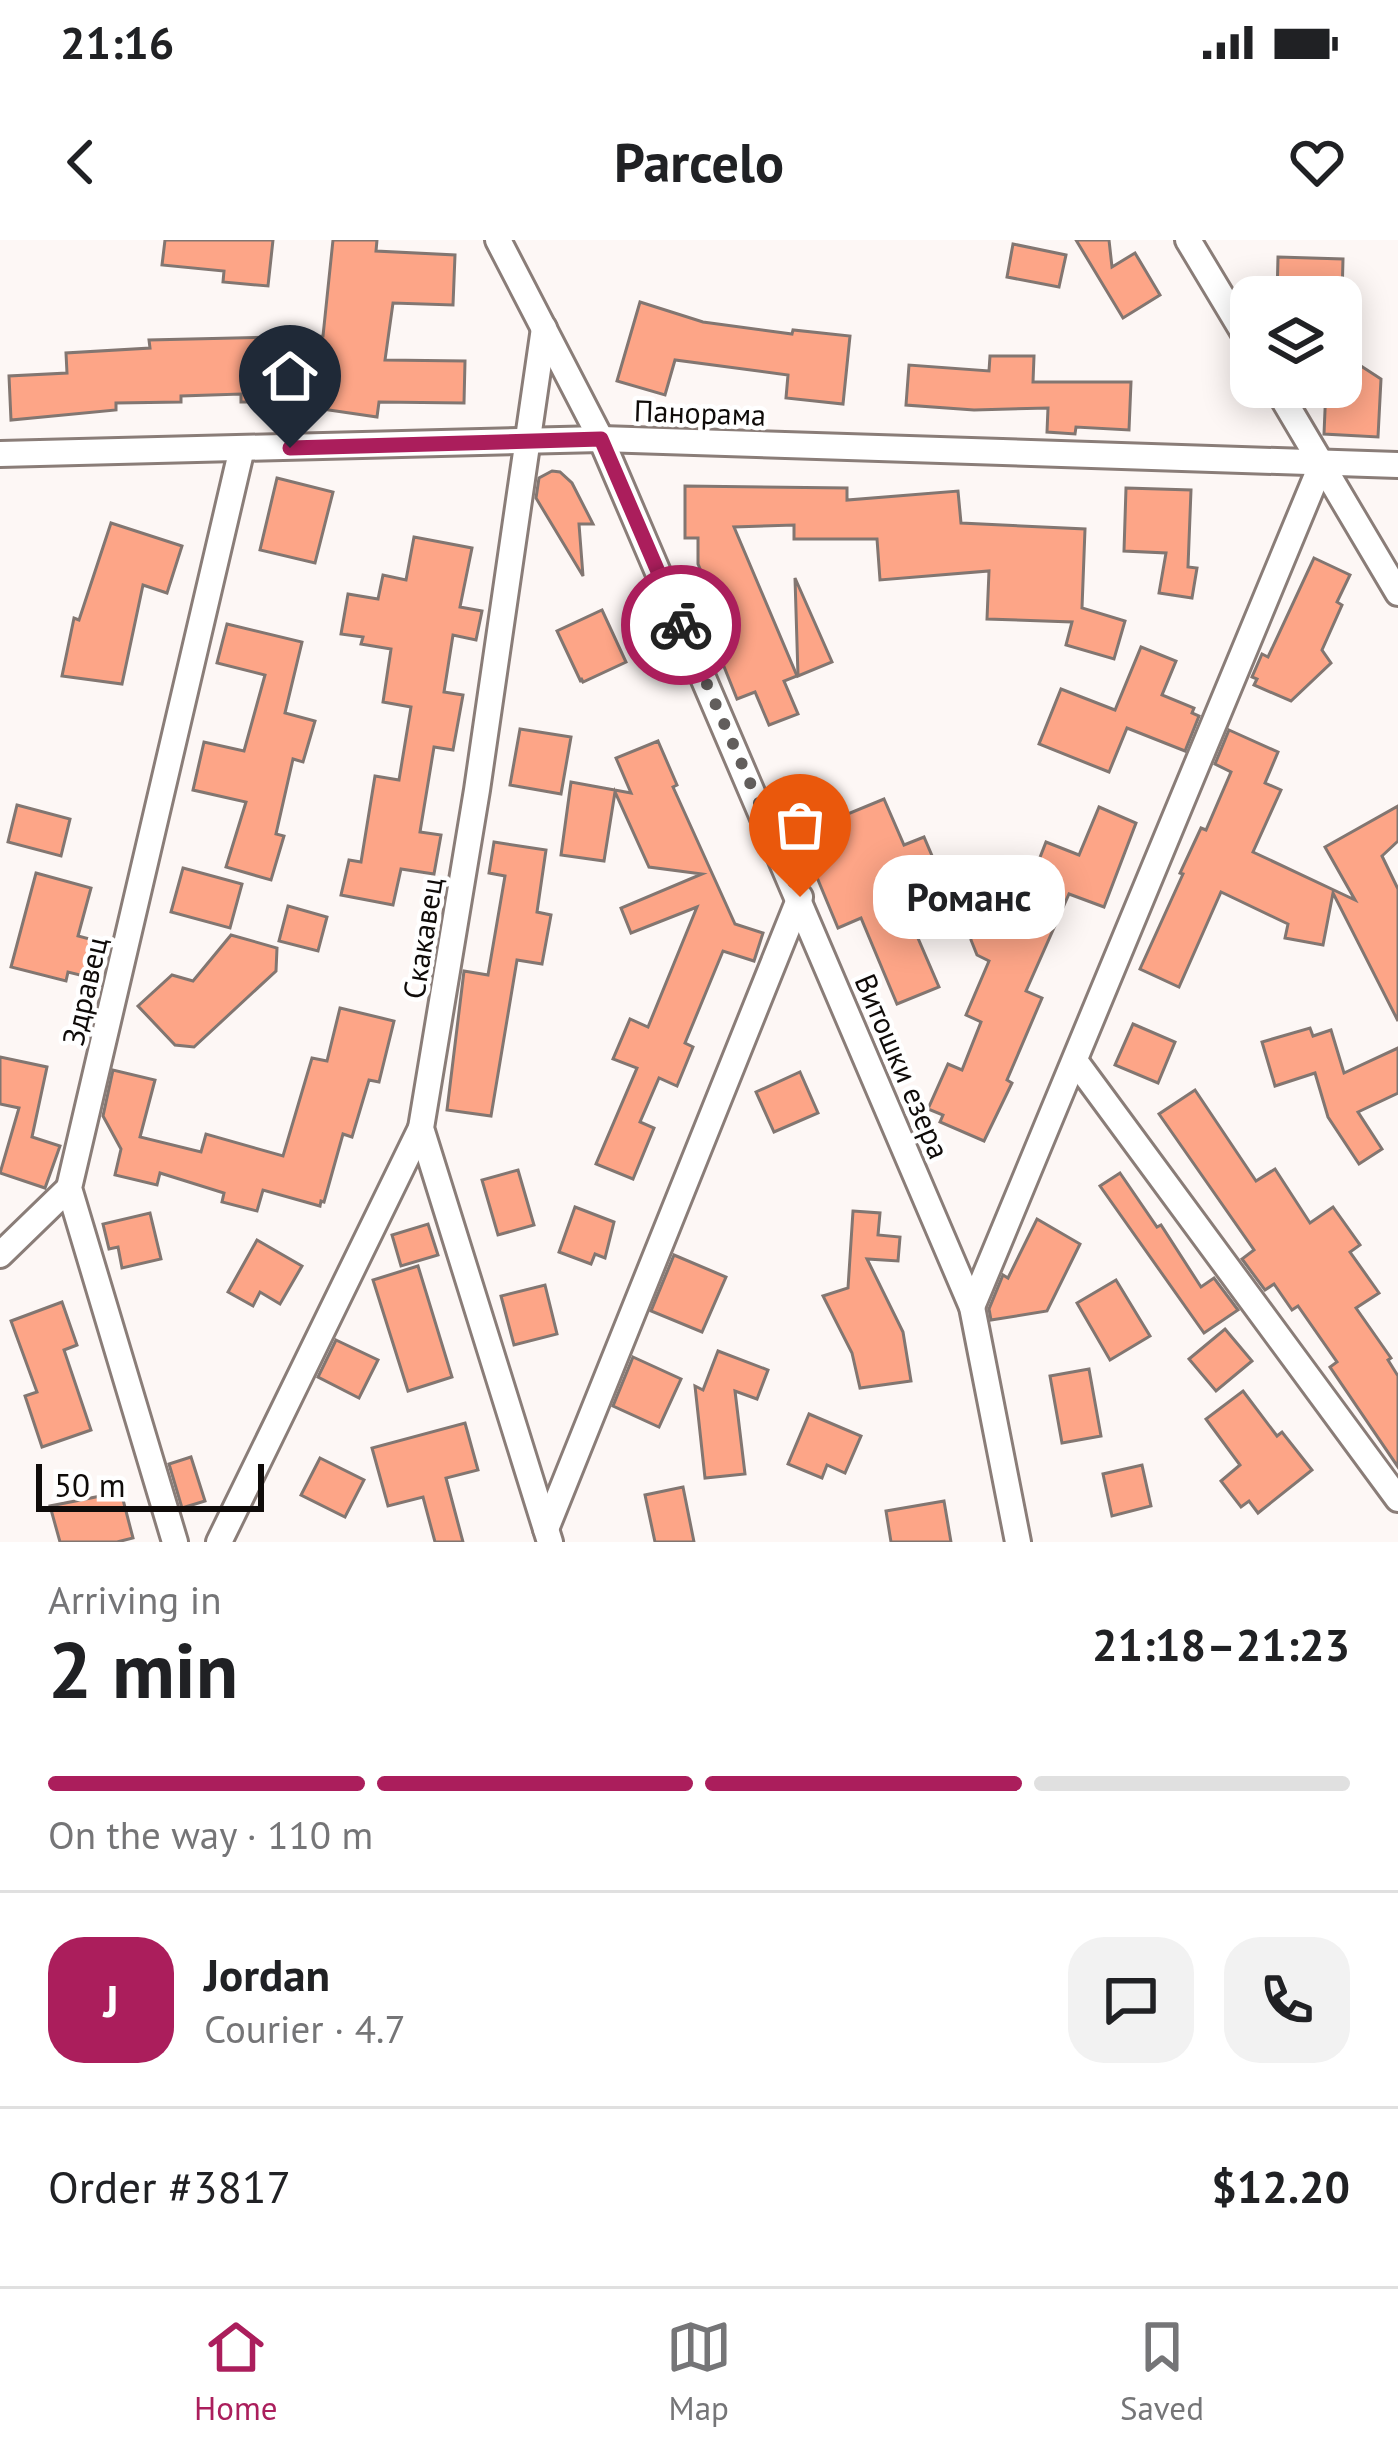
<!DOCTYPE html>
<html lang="en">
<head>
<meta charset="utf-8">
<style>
	:root { --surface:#fff; --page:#f2f2f2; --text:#202124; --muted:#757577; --line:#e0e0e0; --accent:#ab1e5c }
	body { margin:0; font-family:"PT Sans",sans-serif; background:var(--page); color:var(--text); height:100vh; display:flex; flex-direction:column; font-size:45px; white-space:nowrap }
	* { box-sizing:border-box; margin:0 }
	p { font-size:39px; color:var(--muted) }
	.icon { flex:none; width:66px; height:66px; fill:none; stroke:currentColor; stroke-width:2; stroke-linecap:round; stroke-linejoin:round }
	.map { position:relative; height:1302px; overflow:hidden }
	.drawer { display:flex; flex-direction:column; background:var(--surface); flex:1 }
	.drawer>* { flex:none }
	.controls { position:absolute; left:1230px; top:36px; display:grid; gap:24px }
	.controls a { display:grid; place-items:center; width:132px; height:132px; border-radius:24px; background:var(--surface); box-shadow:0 6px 30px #0003; font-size:60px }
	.scale { position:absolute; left:36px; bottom:30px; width:228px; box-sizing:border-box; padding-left:12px; border:6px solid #0f0b09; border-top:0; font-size:33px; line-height:42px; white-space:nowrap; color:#0f0b09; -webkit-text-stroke:9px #fff; paint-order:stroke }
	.pin { position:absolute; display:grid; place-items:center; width:102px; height:102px; color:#fff; margin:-123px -51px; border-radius:50% 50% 50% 0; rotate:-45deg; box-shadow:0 0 12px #0007 }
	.pin .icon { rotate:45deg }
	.courier { position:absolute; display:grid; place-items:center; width:120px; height:120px; margin:-60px; border:9px solid #ab1e5c; border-radius:50%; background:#fff; color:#222; box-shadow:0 3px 15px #0007 }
	.bubble { position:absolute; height:84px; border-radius:36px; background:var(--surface); box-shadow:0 6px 30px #0003; font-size:39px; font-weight:800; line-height:84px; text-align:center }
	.overview em { font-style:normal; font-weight:800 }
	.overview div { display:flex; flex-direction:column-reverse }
	.overview { display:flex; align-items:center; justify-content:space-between; height:204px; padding:0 48px }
	h1 { font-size:78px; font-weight:800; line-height:90px }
	.bar { display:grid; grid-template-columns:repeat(4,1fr); gap:18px 12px; align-content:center; height:144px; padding:0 48px }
	.bar i { height:15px; border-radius:9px; background:var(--line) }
	.bar .on { background:var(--accent) }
	.bar p { grid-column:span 4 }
	.line { display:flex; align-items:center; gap:30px; padding:0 48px; border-top:3px solid var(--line) }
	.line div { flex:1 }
	.round { display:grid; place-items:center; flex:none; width:126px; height:126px; border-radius:36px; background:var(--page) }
	.status { display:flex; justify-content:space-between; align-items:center; height:84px; padding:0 60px; background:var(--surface); direction:ltr }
	.status svg { height:33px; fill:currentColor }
	header { display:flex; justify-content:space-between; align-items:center; height:156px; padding:0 48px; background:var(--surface); font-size:54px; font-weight:800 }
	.menu { display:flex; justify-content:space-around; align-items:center; height:168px; border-top:3px solid var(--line); background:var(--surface); font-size:33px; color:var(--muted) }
	.menu a { display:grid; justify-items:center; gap:6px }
	.menu .on { color:var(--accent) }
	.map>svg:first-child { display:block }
	.building { fill:#fda587; stroke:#827671; stroke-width:3 }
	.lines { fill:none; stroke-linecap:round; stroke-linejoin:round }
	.street-casing { stroke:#8a7d78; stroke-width:30 }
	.street { stroke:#fff; stroke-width:24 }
	.done { stroke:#625e5c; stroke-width:12; stroke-dasharray:0 21.6 }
	.route { stroke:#ab1e5c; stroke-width:15 }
	.labels { text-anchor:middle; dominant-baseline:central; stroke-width:9; stroke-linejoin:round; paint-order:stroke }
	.street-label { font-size:30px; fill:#0f0b09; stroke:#fff }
</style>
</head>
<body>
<div class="status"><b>21:16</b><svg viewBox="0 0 49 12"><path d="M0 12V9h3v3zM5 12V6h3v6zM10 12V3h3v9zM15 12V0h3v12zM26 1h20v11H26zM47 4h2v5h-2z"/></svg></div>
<header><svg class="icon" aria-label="back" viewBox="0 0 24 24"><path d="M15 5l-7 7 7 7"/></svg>Parcelo<svg class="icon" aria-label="heart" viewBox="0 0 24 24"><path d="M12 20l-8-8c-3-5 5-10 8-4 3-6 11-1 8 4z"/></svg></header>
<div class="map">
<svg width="1398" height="1302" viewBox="0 0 1398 1302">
	<rect width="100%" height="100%" fill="#fdf7f5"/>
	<g class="building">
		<polygon points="165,0 273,0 268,46 223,42 224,31 162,25"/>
		<polygon points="333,0 377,0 376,11 455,15 453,65 393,63 385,120 465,121 464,163 379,162 377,177 322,169 323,162 241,162 241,154 181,156 181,162 116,163 116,170 11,180 9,136 67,133 66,113 150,108 149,100 323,96"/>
		<polygon points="1076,0 1109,0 1112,27 1135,13 1160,55 1123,78"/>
		<polygon points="1013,4 1066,15 1059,47 1007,37"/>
		<polygon points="1278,17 1343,19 1342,57 1277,57"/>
		<polygon points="640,62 703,82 792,94 793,90 850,96 843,164 786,158 788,135 675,120 665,155 617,141"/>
		<polygon points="1341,113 1381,139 1378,197 1324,194 1326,147 1341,147"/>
		<polygon points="990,116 1034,116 1033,142 1131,142 1129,190 1076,187 1075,194 1047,192 1048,168 974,170 906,165 909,125 989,131"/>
		<polygon points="552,231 560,232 572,243 593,284 579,284 583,336 536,258 539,238"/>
		<polygon points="277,238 333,252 315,323 260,310"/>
		<polygon points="685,246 847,248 847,260 958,251 961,283 1085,289 1082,368 1125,381 1114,419 1066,405 1072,382 987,379 989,331 880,340 877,299 794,299 794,285 734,287 797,436 784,441 798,474 769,485 755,452 737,459 711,394 725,388 698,324 698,298 685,298"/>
		<polygon points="1126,248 1191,250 1188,327 1197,328 1192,358 1159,353 1166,313 1124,311"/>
		<polygon points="111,283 182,306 167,353 143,345 122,444 62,436 74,378 79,380"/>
		<polygon points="414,297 472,308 460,367 482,371 476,400 453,395 444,452 463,455 453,510 434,507 420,592 441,595 434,634 401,629 393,665 341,655 349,620 361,622 375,536 399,540 411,467 383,462 391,409 361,404 363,397 341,394 348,354 378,359 383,335 406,340"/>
		<polygon points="1314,318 1350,335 1337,362 1342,365 1322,410 1331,423 1291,461 1254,445 1257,439 1252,437 1262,414 1268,417"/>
		<polygon points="795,338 832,422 798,436"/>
		<polygon points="602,370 626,422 583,442 581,438 581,442 557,391"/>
		<polygon points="227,384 302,402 285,473 315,481 303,522 293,519 276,594 284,596 271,640 226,627 246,562 193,550 204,502 244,511 265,435 217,423"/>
		<polygon points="1141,407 1176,421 1162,455 1194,468 1192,473 1199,476 1185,511 1127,488 1109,532 1039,504 1061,449 1115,470"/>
		<polygon points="520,489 571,497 561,554 510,545"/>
		<polygon points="1229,490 1278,512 1265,543 1281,550 1253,612 1355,660 1325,607 1398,566 1398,601 1382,616 1398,649 1398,781 1333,653 1323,705 1285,698 1288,684 1221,652 1179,747 1140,729 1183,634 1180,633 1201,588 1206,590 1231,532 1215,524"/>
		<polygon points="658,501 677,545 673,547 735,684 763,693 754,721 723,711 685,803 693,807 677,846 659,838 640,882 654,888 633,939 596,924 637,828 613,819 630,779 648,787 697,667 631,693 621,668 702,634 649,627 615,552 604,621 561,615 571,542 631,553 616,518"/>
		<polygon points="884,559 904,605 924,597 944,644 902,661 939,747 897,764 861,678 838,688 799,594"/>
		<polygon points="17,565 70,579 61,616 8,602"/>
		<polygon points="1099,567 1136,583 1104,667 1069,654 1026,751 1042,758 1007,840 1012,843 984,901 940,882 943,875 928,869 948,824 962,830 981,782 966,775 989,721 977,715 971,700 970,684 976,661 1010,640 1028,648 1046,602 1079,615"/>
		<polygon points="494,602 546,610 537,672 551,675 542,724 517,720 491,876 447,870 464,731 488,735 505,636 489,633"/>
		<polygon points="183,628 242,644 230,688 171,672"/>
		<polygon points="36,633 91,648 78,696 101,702 92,738 68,732 66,741 11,727"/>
		<polygon points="288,666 327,677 318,711 279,701"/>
		<polygon points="231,695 277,708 276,731 194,807 175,805 138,766 172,735 193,741"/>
		<polygon points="340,768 394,781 379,842 369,840 352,897 343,894 324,962 321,961 320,966 263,950 257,971 222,962 224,953 160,933 157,945 115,935 121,909 103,876 113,830 155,840 140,897 201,912 206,894 283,916 312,818 327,821"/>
		<polygon points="1133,784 1175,802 1158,843 1115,825"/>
		<polygon points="1310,788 1313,796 1331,790 1344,833 1398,808 1398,853 1358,872 1382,909 1359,924 1328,877 1315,833 1275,846 1262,802"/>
		<polygon points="0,817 47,827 32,897 60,906 45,948 0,933 19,868 0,864"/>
		<polygon points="800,832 818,873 774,892 756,852"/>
		<polygon points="1195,850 1256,941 1275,929 1310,983 1333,967 1360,1005 1350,1012 1379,1053 1356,1068 1391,1118 1388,1120 1398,1136 1398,1227 1330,1127 1337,1122 1298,1066 1292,1070 1274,1044 1265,1050 1242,1019 1254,1010 1159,874"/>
		<polygon points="518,930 534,985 498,995 482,940"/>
		<polygon points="1120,933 1157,987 1161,985 1201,1047 1214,1038 1238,1070 1204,1093 1100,946"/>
		<polygon points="575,967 614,982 605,1018 595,1014 591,1024 559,1012"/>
		<polygon points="853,971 880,973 878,995 900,997 898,1021 867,1019 903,1092 911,1141 860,1148 852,1113 823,1056 848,1048"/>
		<polygon points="150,973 161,1019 122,1028 118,1007 109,1009 103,984"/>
		<polygon points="1037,979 1080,1004 1047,1071 991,1080 989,1069 1003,1035 1008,1038"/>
		<polygon points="428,984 438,1015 401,1026 392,995"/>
		<polygon points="257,1000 302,1026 280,1064 260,1052 253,1066 228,1052"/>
		<polygon points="674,1015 726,1037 702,1092 651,1071"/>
		<polygon points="418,1026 452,1137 408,1151 373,1040"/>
		<polygon points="1116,1040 1150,1096 1110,1120 1077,1063"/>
		<polygon points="545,1045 557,1094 514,1105 501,1056"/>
		<polygon points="62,1062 77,1105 64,1110 91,1190 42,1207 25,1156 37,1152 11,1081"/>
		<polygon points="1225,1089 1252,1121 1216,1151 1189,1119"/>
		<polygon points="336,1100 378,1120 359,1158 318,1137"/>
		<polygon points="718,1111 768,1130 757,1159 735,1151 745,1234 705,1238 695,1146 703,1150"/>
		<polygon points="633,1117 681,1139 659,1187 613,1166"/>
		<polygon points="1089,1129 1101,1196 1062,1203 1050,1136"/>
		<polygon points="1243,1151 1277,1196 1282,1192 1312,1230 1258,1273 1249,1261 1241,1267 1221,1241 1240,1225 1206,1179"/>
		<polygon points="809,1174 861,1196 845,1233 827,1225 822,1238 788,1224"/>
		<polygon points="465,1183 478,1230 446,1238 463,1302 435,1302 423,1257 388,1266 372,1208"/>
		<polygon points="191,1217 205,1261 182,1268 169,1224"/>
		<polygon points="320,1218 364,1240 345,1277 301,1255"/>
		<polygon points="1142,1225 1151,1266 1112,1276 1103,1234"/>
		<polygon points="683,1247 694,1302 655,1302 645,1255"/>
		<polygon points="121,1252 133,1298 117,1302 60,1302 50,1266"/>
		<polygon points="944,1261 951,1302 891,1302 886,1271"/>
	</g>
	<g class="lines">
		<g class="street-casing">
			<g id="street">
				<polyline points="498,0 601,199 972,1067 1018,1302"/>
				<polyline points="1188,0 1251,105"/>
				<polyline points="544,88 477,550 421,888 550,1302"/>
				<polyline points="1276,147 1398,353"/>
				<polyline points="0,214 601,199 1398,225"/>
				<polyline points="1076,822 1398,1259"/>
				<polyline points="0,1015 69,948"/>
				<polyline points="972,1067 1322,223"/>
				<polyline points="546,1289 800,657"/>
				<polyline points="175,1302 69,948 242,208"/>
				<polyline points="219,1302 421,888"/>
			</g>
		</g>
		<use href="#street" class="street"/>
	</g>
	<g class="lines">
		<polyline class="done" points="681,385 800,657"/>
		<polyline class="route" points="290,208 601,199 681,385"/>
	</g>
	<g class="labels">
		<g class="street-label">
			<text transform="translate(700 172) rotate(2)">Панорама</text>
			<text transform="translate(422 698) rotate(-81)">Скакавец</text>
			<text transform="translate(84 751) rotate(-77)">Здравец</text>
			<text transform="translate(903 826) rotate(67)">Витошки езера</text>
		</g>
	</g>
</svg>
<div class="controls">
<a><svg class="icon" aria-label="layers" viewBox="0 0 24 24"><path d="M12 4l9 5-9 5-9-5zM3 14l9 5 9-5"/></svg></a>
</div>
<div class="scale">50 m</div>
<div class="pin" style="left:800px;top:657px;background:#ea580c"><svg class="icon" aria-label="bag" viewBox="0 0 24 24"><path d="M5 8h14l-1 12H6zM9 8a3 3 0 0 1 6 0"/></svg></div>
<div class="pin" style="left:290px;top:208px;background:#1f2937"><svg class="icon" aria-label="home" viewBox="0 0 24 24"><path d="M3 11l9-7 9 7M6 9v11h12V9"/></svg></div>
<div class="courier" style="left:681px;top:385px"><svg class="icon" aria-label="bike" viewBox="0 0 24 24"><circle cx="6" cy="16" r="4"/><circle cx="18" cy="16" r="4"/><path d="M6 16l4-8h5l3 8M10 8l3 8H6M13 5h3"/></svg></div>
<div class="bubble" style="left:873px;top:615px;width:192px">Романс</div>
</div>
<section class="drawer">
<div class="overview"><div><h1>2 min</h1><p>Arriving in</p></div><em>21:18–21:23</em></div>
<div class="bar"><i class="on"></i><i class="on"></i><i class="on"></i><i></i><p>On the way · 110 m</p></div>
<div class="line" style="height:216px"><b class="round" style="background:var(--accent);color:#fff">J</b><div><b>Jordan</b><p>Courier · 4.7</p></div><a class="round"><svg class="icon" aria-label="chat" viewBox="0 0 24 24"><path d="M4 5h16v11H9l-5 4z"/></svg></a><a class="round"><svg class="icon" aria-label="phone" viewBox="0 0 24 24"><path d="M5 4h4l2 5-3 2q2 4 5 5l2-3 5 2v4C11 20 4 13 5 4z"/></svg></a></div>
<div class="line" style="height:156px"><div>Order #3817</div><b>$12.20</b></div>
</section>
<nav class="menu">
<a class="on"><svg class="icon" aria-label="home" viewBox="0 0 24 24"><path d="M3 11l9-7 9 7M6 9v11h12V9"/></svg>Home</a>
<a><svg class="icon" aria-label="map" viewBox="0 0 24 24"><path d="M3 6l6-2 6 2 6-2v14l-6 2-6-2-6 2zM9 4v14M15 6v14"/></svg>Map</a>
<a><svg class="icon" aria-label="saved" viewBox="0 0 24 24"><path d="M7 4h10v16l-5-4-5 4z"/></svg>Saved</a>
</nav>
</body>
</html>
